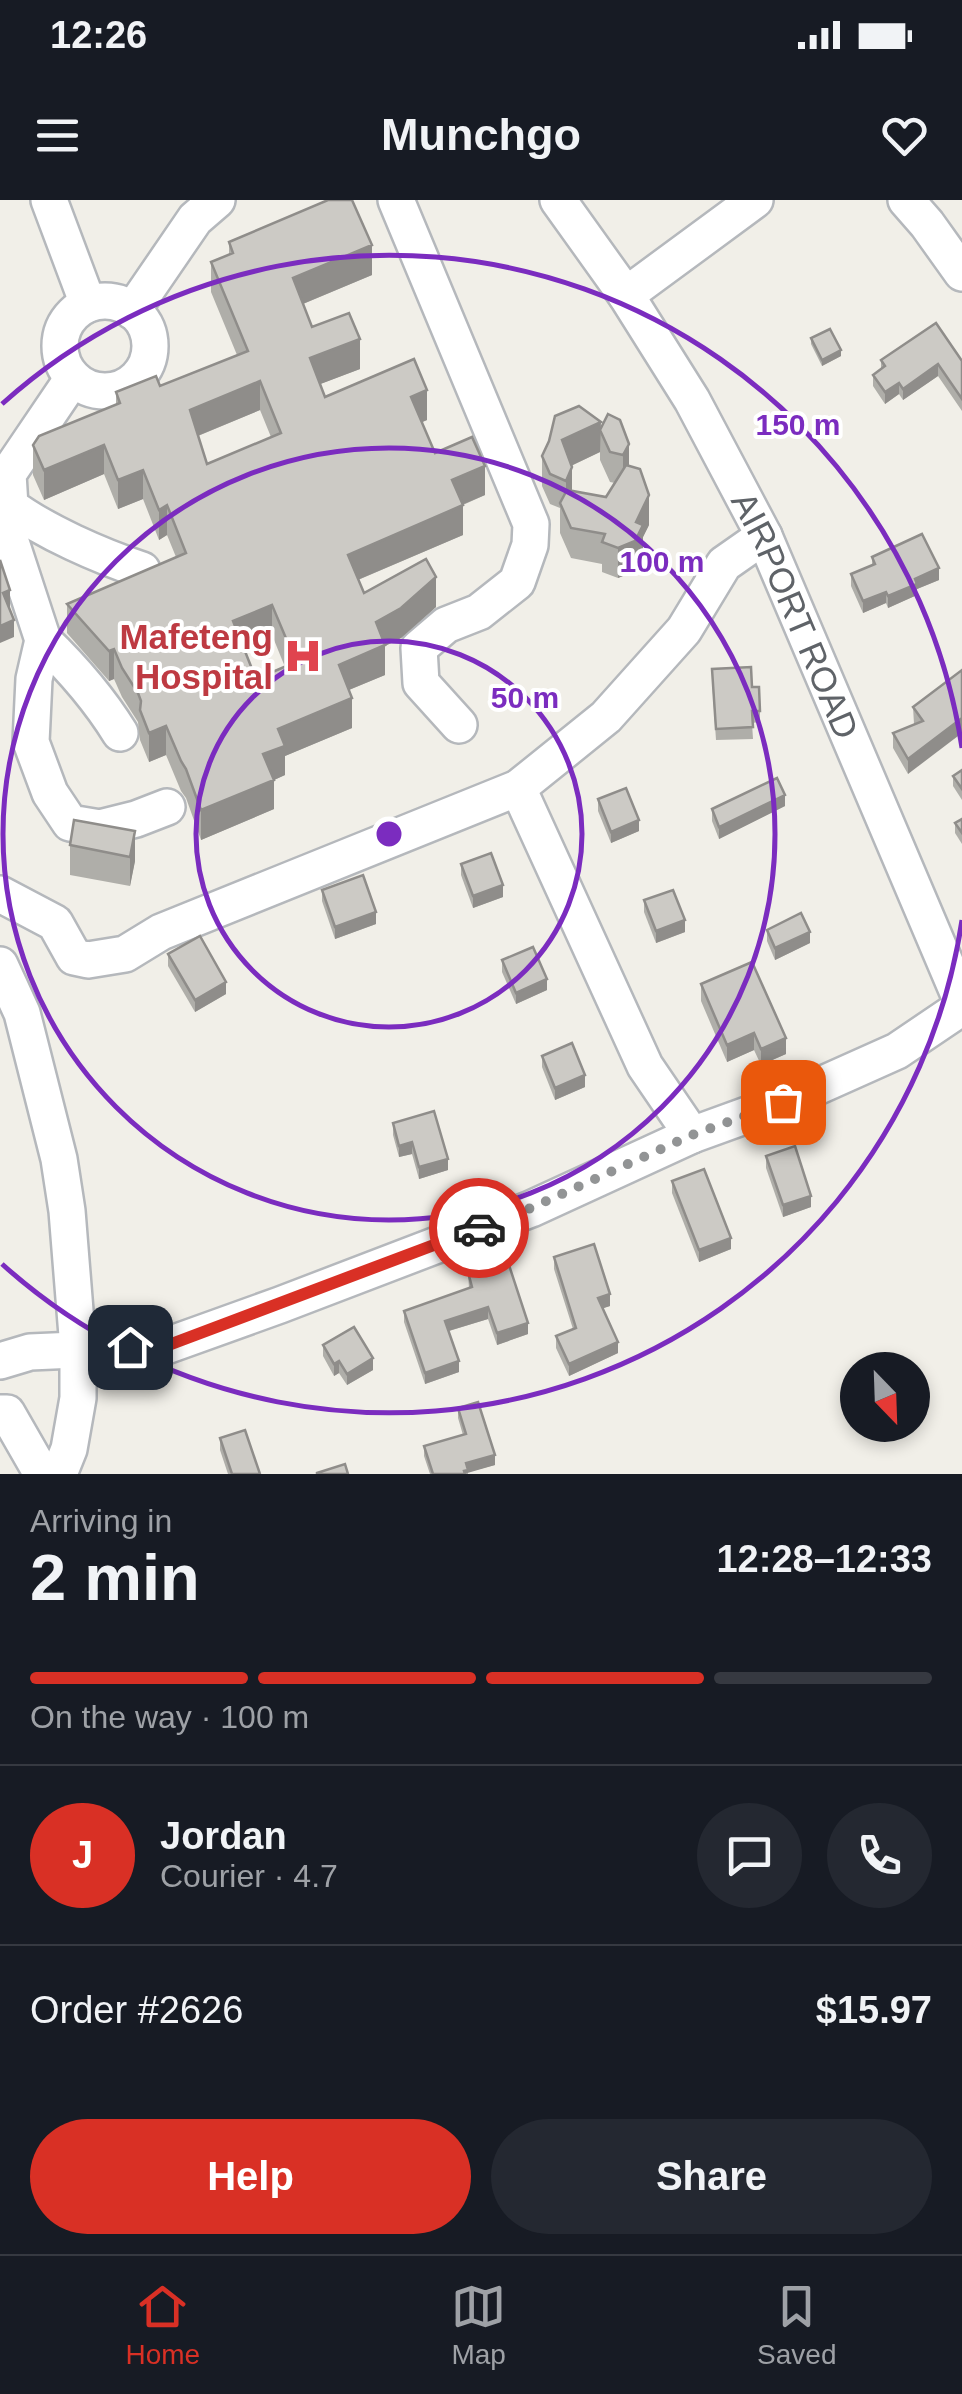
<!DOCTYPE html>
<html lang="en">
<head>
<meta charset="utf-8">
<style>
	:root { --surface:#171b24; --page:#242831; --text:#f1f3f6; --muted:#9ea1a6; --line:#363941; --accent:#d93025 }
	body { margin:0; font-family:Arial,sans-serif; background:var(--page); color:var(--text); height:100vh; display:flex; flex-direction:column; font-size:38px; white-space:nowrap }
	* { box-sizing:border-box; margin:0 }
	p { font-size:32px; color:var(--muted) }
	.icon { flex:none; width:55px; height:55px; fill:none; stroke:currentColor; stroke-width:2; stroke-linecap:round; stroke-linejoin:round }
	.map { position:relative; height:1274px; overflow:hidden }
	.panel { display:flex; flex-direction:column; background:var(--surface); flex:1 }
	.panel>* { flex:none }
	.needle { width:65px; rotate:157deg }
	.fabs { position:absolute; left:840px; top:1152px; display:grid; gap:20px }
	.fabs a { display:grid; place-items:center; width:90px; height:90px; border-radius:50%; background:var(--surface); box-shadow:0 5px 15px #0003; font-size:50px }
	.pin { position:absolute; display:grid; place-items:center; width:85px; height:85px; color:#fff; margin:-42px; border-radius:20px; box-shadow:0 5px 15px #0006 }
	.courier { position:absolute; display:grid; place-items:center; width:100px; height:100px; margin:-50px; border:8px solid #d93025; border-radius:50%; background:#fff; color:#222; box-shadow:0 2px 12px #0007 }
	.head em { font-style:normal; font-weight:800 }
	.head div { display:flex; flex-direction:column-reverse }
	.head { display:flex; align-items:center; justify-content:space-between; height:170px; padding:0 30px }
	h1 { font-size:65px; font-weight:800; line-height:75px }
	.bar { display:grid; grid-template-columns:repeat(4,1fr); gap:15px 10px; align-content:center; height:120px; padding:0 30px }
	.bar i { height:12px; border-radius:8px; background:var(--line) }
	.bar .current { background:var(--accent) }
	.bar p { grid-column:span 4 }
	.line { display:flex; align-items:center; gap:25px; padding:0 30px; border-top:2px solid var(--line) }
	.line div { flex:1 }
	.round { display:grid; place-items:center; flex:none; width:105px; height:105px; border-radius:52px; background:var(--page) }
	.primary-button { display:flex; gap:20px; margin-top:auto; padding:20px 30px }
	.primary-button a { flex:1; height:115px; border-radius:60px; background:var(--accent); color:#fff; font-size:40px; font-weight:800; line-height:115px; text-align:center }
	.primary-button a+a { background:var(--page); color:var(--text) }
	.status { display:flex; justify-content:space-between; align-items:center; height:70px; padding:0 50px; background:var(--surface); direction:ltr }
	.status svg { height:28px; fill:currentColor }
	header { display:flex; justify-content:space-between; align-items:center; height:130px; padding:0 30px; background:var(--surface); font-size:45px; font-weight:800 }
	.dock { display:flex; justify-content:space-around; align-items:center; height:140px; border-top:2px solid var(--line); background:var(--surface); font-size:28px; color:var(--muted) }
	.dock a { display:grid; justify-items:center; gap:5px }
	.dock .current { color:var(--accent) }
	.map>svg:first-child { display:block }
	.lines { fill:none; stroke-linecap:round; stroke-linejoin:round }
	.minor-casing { stroke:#b5b8bc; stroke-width:40 }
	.minor { stroke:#fff; stroke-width:35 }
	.wall { fill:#afaea9; fill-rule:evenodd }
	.shaded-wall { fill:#8f8d8a }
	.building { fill:#cccac5; stroke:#8f8d8a; stroke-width:2.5; fill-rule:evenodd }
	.done { stroke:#929495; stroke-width:10; stroke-dasharray:0 18 }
	.route { stroke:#d93025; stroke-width:12 }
	.ring { fill:none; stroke:#7b2cbf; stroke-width:5 }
	.labels { text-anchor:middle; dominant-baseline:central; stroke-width:8; stroke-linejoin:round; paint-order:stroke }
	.street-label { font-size:35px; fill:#5f6368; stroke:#fff }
	.health-label { font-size:35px; font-weight:bold; fill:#be3a42; stroke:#fff; text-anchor:end }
	.centre { fill:#7b2cbf; stroke:#fff; stroke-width:5 }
	.ring-label { font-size:30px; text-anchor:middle; font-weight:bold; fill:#7b2cbf; stroke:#fff; stroke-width:8; stroke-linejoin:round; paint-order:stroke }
</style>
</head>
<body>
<div class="status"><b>12:26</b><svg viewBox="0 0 49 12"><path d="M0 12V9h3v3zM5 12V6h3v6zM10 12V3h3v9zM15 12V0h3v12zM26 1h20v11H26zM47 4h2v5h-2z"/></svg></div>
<header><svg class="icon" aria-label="menu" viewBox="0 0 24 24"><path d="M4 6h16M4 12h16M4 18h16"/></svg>Munchgo<svg class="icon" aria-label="heart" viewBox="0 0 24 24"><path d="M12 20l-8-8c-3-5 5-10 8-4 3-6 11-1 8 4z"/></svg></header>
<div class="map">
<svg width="962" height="1274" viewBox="0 0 962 1274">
	<rect width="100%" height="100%" fill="#f1efe8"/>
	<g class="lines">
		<g class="minor-casing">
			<g id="minor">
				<polyline points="49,0 88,104"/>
				<polyline points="396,0 531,324 530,345 517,382 479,412 446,425 419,448 421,483 459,525"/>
				<path id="s1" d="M558 0 626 95 692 200 764 336 962 802"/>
				<polyline points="906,0 927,24 962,73"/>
				<polyline points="626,95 755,0"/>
				<circle cx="105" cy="146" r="45"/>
				<polyline points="132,111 195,19 217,0"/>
				<path d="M73 178 8 274 10 306C45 332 100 356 142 370"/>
				<polyline points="10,306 9,336 43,440 34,479 31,542 50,593 70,623 100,628 136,619 167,607"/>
				<path d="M43 440C72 468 99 499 120 533"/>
				<polyline points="0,694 55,723 74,757 88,760 125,754 161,732 518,588"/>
				<polyline points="0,765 22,813 59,959 67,1011 78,1148 78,1198 69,1249 59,1274"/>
				<polyline points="692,935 645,866 518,588 606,517 684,430 724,364 764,336"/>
				<polyline points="0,1161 30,1152 166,1146 280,1105 531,1009 692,935 783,902 897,851 962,807"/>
				<polyline points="0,1213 7,1213 42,1274"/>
			</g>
		</g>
		<use href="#minor" class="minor"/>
	</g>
	<g class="wall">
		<path d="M229 42 372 75 303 104 312 127 360 169 320 184 325 197 427 220 422 222 435 253 485 295 463 305V335L358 380 364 393 436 407 401 438 385 446V475L349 490 352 528 285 556V575L274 580V609L201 640 186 598 181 591 166 555 149 562 140 540 138 522 122 497 114 479 109 481 67 433V404L176 357 167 335 159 340 143 299 118 309 104 274 44 300 33 275V245L116 205V192L160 186 237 155 211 92V62L229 54ZM260 210 271 237 207 264 198 236ZM272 435 285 467 256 479 243 447Z"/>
		<polygon points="811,138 841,156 822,166 811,144"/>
		<polygon points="881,160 962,161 962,211 938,176 903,200 899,194 885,204 873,186 873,175 881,169"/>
		<path d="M608 214 629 266 649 325 643 337V355L635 371 618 378 602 372V364L571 358 560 333V308L550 304 542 286V256L601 228ZM600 252V260L610 282 615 283 606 297 572 291 571 266Z"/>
		<polygon points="872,357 939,380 917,389 917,395 888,408 886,403 863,413 851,386 851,374 872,365"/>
		<polygon points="962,470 908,574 893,548 893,533 914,524 913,507"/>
		<polygon points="712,480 752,487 760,511 760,522 752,523 753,539 716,540"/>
		<polygon points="962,570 962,600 953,586 953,576"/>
		<polygon points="598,599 639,631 611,643 598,611"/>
		<polygon points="785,606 719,639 712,621 712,609"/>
		<polygon points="962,619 962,644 955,633 955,623"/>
		<polygon points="135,631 135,661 130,686 70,675 70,645"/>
		<polygon points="461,664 503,697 473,708 461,675"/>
		<polygon points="322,690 376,724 335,739 322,701"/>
		<polygon points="644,700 685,732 656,743 644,712"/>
		<polygon points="767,730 810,743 775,760 767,741"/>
		<polygon points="168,754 226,794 195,812 168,766"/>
		<polygon points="502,760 547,790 516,804 502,772"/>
		<polygon points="701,784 786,854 761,865 754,850 727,862 701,801"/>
		<polygon points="542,856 585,887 555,900 542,867"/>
		<polygon points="393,923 448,970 419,979 412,954 399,957 393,935"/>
		<polygon points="766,956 811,1007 783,1017 766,968"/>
		<polygon points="672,981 731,1049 699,1062 672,993"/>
		<polygon points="554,1057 610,1106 603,1108 618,1153 569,1176 556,1148 556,1136 573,1129 554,1069"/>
		<polygon points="468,1072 528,1134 497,1145 488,1119 449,1131 459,1172 425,1184 404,1122 404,1111 469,1088"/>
		<polygon points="323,1145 373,1170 347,1185 339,1173 334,1176 323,1156"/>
		<polygon points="458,1208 495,1265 468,1272 468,1274 430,1274 424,1256 424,1246 463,1235 458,1218"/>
		<polygon points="220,1238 260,1274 228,1274 220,1250"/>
	</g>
	<g class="shaded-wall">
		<polygon points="372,45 372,75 293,108 293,78"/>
		<polygon points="360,139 360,169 310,188 310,158"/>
		<polygon points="841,150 841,156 822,166 822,160"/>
		<polygon points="938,164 938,176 903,200 903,189"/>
		<polygon points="260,181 260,210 190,239 190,210"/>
		<polygon points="899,183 899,194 885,204 885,192"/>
		<polygon points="427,190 427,220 411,227 411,197"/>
		<polygon points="601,222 600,252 562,270 562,240"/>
		<polygon points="629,244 629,274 623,285 623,255"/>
		<polygon points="104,245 104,274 44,300 44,270"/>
		<polygon points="485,266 485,295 452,309 452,280"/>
		<polygon points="572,267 572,297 566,310 566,281"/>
		<polygon points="143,270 143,299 118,309 118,280"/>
		<polygon points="649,295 649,325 643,337 643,355 635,371 618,378 618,348 636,322"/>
		<polygon points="167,305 167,335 159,340 159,310"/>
		<polygon points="463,305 463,335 348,384 348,355"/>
		<polygon points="939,368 939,380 917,389 917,395 888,408 888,396 915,379"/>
		<polygon points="436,377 436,407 401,438 385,446 385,475 339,494 339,465 376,422"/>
		<polygon points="10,390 10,407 3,410 3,393"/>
		<polygon points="886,392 886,403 863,413 863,401"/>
		<polygon points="272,405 272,435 233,451 233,421"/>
		<polygon points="14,420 14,437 0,443 0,426"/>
		<polygon points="114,449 114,479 109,481 109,451"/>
		<polygon points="352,498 352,528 285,556 285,575 274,580 274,609 201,640 201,610 278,529"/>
		<polygon points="962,518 962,533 908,574 908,559"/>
		<polygon points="166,526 166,555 149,562 149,533"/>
		<polygon points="785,595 785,606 719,639 719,627"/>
		<polygon points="639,620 639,631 611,643 611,632"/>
		<polygon points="135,631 135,661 130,686 130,657"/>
		<polygon points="503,685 503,697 473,708 473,696"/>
		<polygon points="376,712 376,724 335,739 335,727"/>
		<polygon points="685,720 685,732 656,743 656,731"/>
		<polygon points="810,732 810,743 775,760 775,748"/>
		<polygon points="547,779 547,790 516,804 516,793"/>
		<polygon points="226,782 226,794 195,812 195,800"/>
		<polygon points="754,833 754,850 727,862 727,845"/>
		<polygon points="786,838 786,854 761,865 761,849"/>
		<polygon points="585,875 585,887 555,900 555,888"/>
		<polygon points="412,942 412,954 399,957 399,946"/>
		<polygon points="448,959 448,970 419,979 419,967"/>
		<polygon points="811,996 811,1007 783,1017 783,1005"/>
		<polygon points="731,1038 731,1049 699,1062 699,1050"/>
		<polygon points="610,1094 610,1106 598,1110 598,1098"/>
		<polygon points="488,1107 488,1119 445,1132 445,1121"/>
		<polygon points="528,1123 528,1134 497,1145 497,1133"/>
		<polygon points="618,1142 618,1153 569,1176 569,1164"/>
		<polygon points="373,1158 373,1170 347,1185 347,1174"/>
		<polygon points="339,1161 339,1173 334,1176 334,1164"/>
		<polygon points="459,1161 459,1172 425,1184 425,1173"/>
		<polygon points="495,1255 495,1265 464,1274 466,1263"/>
	</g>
	<g class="building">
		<path d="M328 0H352L372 45 293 78 312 127 349 113 360 139 310 158 325 197 414 159 427 190 411 197 435 253 472 237 485 266 452 280 463 305 348 355 364 393 426 359 436 377 401 408 376 422 385 445 339 465 352 498 278 529 285 546 263 554 274 580 201 610 186 569 181 561 166 526 149 533 140 510 141 501 138 493 122 468 114 449 109 451 67 404 186 353 167 305 159 310 143 270 118 280 104 245 44 270 33 245 39 236 120 203 116 192 156 176 160 186 248 151 211 62 233 53 229 42ZM260 181 281 233 207 264 190 210ZM272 405 296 462 256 479 233 421Z"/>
		<polygon points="936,123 962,161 962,199 938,164 903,189 899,183 885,192 873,175 885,166 881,160"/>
		<polygon points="830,129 841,150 822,160 811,138"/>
		<polygon points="579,206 601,222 562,240 572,267 566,281 550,274 542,256 549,241 555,216"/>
		<polygon points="608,214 620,220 629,244 623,255 610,252 600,230"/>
		<polygon points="626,265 640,269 649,295 636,322 643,325 635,341 618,348 602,342 605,334 571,328 560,303 567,290 606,297"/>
		<polygon points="922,334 939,368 915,379 917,384 888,396 886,392 863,401 851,374 875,364 872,357"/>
		<polygon points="0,360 10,390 3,393 14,420 0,426"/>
		<polygon points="751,467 752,487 759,487 760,511 752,511 753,527 716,529 712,469"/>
		<polygon points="962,470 962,518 908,559 893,533 923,521 913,507"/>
		<polygon points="962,570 962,589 953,576"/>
		<polygon points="777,578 785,595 719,627 712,609"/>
		<polygon points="626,588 639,620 611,632 598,599"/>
		<polygon points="962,619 962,633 955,623"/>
		<polygon points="74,620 135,631 130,657 70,645"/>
		<polygon points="491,653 503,685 473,696 461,664"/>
		<polygon points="363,675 376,712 335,727 322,690"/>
		<polygon points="673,690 685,720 656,731 644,700"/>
		<polygon points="801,713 810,732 775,748 767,730"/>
		<polygon points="200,736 226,782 195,800 168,754"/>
		<polygon points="533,747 547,779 516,793 502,760"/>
		<polygon points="752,762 786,838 761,849 754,833 727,845 701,784"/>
		<polygon points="572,843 585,875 555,888 542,856"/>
		<polygon points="434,911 448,959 419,967 412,942 399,946 393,923"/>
		<polygon points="795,946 811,996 783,1005 766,956"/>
		<polygon points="704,969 731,1038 699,1050 672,981"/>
		<polygon points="594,1044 610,1094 598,1098 618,1142 569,1164 556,1136 576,1128 554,1057"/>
		<polygon points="507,1059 528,1123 497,1133 488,1107 445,1121 459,1161 425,1173 404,1111 472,1087 468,1072"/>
		<polygon points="354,1127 373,1158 347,1174 339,1161 334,1164 323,1145"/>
		<polygon points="478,1202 495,1255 466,1263 468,1270 464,1271 465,1274 433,1274 424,1246 466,1234 458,1208"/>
		<polygon points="245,1230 260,1274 232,1274 220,1238"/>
		<polygon points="345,1264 348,1274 317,1274 317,1273"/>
	</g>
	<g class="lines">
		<polyline class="done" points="479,1028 531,1008 692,935 783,902"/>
		<polyline class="route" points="130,1147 166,1146 479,1028"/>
	</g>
	<g class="ring">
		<circle cx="389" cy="634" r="193"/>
		<circle cx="389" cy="634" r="386"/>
		<path d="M962 720A579 579 0 0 1 2 1064M2 204A579 579 0 0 1 962 548"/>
	</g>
	<defs>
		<g id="hospital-bare" transform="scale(3)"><path d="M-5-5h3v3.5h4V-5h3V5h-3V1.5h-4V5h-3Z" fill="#e0444e" stroke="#fff" stroke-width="2.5" paint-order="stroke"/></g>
	</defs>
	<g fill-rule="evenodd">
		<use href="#hospital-bare" x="303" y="456"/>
	</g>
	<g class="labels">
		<g class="street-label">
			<text stroke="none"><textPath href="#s1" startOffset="480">AIRPORT ROAD</textPath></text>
		</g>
		<g class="health-label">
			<text x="273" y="436">Mafeteng<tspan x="273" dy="40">Hospital</tspan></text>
		</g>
	</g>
	<circle cx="389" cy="634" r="15" class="centre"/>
	<g class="ring-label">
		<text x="798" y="235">150 m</text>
		<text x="662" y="372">100 m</text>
		<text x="525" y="508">50 m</text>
	</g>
</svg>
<div class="fabs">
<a><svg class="needle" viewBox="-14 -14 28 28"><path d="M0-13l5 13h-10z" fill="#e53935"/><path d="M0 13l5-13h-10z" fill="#9ea1a6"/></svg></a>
</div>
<div class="pin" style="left:783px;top:902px;background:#ea580c"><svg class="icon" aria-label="bag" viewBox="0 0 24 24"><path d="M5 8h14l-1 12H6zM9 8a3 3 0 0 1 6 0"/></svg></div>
<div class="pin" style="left:130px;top:1147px;background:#1f2937"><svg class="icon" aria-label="home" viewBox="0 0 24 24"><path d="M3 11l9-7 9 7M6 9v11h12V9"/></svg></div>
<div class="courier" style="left:479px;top:1028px"><svg class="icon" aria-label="car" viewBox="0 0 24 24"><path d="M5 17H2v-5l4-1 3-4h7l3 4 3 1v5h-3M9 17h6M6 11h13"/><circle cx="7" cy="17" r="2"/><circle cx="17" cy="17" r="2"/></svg></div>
</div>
<section class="panel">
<div class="head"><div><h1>2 min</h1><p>Arriving in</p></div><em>12:28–12:33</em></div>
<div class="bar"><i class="current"></i><i class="current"></i><i class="current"></i><i></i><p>On the way · 100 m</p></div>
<div class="line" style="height:180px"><b class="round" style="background:var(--accent);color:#fff">J</b><div><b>Jordan</b><p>Courier · 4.7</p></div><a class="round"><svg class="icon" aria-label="chat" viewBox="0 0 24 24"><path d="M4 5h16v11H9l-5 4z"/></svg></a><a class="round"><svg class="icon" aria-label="phone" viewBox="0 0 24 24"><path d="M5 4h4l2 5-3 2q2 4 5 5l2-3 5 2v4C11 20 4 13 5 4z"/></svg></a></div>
<div class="line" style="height:130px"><div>Order #2626</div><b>$15.97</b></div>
<div class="primary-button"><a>Help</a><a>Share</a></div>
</section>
<nav class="dock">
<a class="current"><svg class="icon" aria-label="home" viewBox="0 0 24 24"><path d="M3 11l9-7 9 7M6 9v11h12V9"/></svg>Home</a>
<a><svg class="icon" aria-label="map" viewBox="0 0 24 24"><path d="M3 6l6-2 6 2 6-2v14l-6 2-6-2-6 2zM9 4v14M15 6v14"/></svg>Map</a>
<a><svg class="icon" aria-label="saved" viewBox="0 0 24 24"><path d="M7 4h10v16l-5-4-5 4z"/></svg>Saved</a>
</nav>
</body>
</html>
